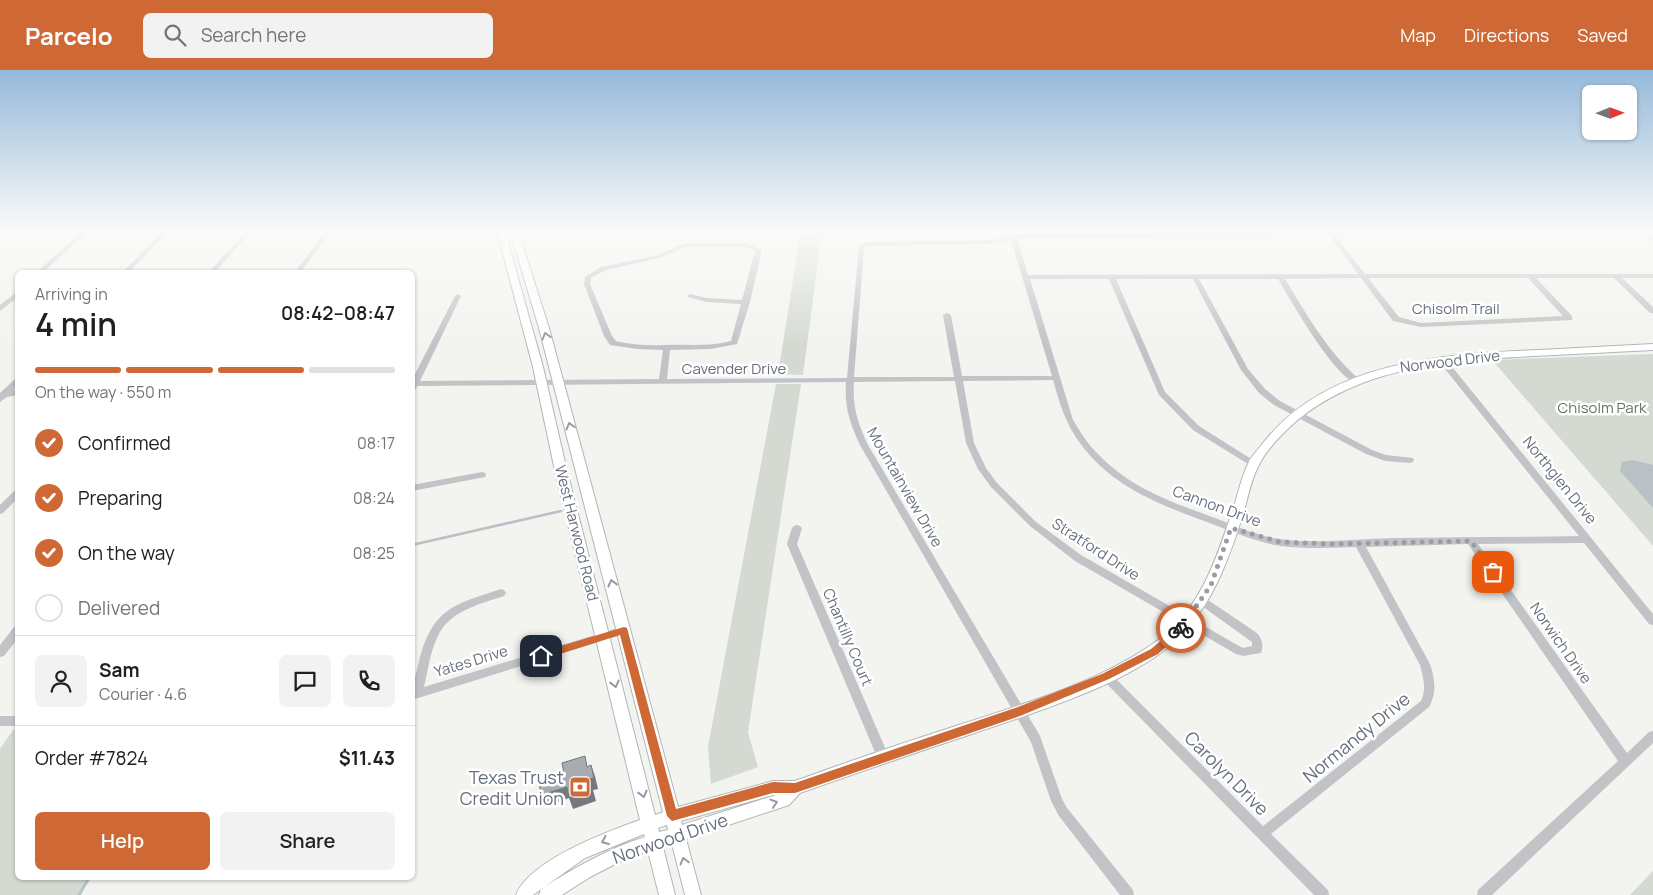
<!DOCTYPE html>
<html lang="en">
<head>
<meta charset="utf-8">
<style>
	:root { --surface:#fff; --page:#f2f2f2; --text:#202124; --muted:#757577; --line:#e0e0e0; --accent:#ce6835 }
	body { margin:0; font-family:Manrope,sans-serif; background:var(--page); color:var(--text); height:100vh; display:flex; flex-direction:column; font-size:19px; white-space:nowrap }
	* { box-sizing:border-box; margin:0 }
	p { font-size:16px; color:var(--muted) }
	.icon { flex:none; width:28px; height:28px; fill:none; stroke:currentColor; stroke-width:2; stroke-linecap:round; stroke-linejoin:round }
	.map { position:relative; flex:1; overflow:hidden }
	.details { position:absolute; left:15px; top:200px; width:400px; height:610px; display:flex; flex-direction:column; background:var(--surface); border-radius:8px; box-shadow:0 1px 4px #0004 }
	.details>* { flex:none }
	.needle { width:32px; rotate:89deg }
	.buttons { position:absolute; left:1582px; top:15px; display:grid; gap:10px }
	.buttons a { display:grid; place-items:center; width:55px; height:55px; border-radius:8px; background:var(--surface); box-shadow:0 1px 4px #0004; font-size:25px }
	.pin { position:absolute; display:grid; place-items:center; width:42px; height:42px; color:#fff; margin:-21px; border-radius:10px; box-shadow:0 2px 8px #0006 }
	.courier { position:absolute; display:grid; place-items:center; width:50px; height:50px; margin:-25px; border:4px solid #ce6835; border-radius:50%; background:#fff; color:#222; box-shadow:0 1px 6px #0007 }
	.summary em { font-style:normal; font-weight:600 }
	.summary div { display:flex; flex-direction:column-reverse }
	.summary { display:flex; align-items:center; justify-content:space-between; height:85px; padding:0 20px }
	h1 { font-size:32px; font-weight:600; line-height:38px }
	.bar { display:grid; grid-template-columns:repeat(4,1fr); gap:8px 5px; align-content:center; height:60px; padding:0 20px }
	.bar i { height:6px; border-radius:4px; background:var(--line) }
	.bar .on { background:var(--accent) }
	.bar p { grid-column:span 4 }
	.line { display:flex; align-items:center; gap:12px; padding:0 20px; border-top:1px solid var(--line) }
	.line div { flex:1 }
	.round { display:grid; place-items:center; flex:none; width:52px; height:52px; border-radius:8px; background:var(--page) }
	ol { padding:0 20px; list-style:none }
	li { display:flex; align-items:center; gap:15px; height:55px }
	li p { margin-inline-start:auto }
	li .icon { padding:5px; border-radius:50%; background:var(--accent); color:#fff; stroke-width:4 }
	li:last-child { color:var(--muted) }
	li i { width:28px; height:28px; border:2px solid var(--line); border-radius:50% }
	.cta { display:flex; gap:10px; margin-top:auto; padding:10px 20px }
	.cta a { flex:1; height:58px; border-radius:8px; background:var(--accent); color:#fff; font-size:20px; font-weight:600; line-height:58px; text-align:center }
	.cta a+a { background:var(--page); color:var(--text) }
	header { display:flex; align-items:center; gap:30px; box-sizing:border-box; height:70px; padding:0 25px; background:var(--accent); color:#fff }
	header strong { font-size:24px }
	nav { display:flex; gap:28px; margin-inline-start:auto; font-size:18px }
	.search { width:350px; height:45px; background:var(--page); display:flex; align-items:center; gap:12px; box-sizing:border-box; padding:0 18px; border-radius:8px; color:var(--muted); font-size:19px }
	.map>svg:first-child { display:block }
	.green { fill:#d4dad1 }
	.water { fill:#b9c1c6 }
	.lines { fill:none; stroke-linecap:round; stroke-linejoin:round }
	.stream-far1 { stroke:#b9c1c6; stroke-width:2.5 }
	.stream { stroke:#b9c1c6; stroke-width:3 }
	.major-casing { stroke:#b2b5b8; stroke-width:2 }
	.minor { fill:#c1c3c6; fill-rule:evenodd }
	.major { fill:#fff; fill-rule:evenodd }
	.shaded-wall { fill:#75787c }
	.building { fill:#a7acb1; stroke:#75787c }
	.oneway { stroke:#949ba4 }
	.route { fill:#ce6835 }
	.done { stroke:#979ea5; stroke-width:5; stroke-dasharray:0 9 }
	.labels { text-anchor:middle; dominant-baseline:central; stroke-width:5; stroke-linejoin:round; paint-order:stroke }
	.street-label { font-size:15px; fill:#66707d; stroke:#fff }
	.park-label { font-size:15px; fill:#657564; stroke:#fff }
	.near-street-label { font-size:18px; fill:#66707d; stroke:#fff }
	.near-poi-label { font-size:18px; fill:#66707d; stroke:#fff; text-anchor:end }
</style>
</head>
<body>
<header>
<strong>Parcelo</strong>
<div class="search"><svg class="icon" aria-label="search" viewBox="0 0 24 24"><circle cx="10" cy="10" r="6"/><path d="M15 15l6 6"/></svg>Search here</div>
<nav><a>Map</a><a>Directions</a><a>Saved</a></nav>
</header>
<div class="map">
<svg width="1653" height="825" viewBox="0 0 1653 825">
	<rect width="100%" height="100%" fill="#f3f3f0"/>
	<g class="green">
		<polygon points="801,161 822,161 803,305 778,304"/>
		<polygon points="1653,284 1653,476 1492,290"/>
		<polygon points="776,314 801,314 748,662 758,697 711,714 708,677"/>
		<polygon points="13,660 18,660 18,808 88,808 78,825 0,825 0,679"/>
		<polygon points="1653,801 1653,825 1630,825"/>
	</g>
	<polygon class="water" points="1633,390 1653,395 1653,438 1620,401 1622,392"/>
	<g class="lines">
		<polyline class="stream-far1" points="412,475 561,441"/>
		<polyline class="stream" points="79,825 89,808"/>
		<g class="major-casing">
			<path id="major" d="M497 161H505L543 297 567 401 655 745 663 742 539 258 510 161H518L549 258 678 737 773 711H795C850 691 906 672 962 654 1030 632 1103 611 1161 568 1203 536 1219 481 1235 433 1239 420 1242 406 1248 394 1251 386 1258 380 1263 373 1328 291 1442 284 1539 280 1577 278 1615 276 1653 274V280C1613 282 1574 284 1534 286 1450 290 1361 296 1294 353 1281 365 1265 381 1258 397 1251 410 1248 427 1244 441 1229 489 1212 538 1174 572 1127 615 1032 643 972 664 914 683 857 703 800 723L789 735 686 769 701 825H685L672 774 663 777 675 825H659L648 781 625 789 590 807 562 825H539L541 819C574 798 607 779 645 767L644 764 585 788 533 825H516C530 790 606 762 640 750L555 401 533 297ZM773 725H776L682 755 681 751ZM667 755 668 760 659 762 658 758Z"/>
		</g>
		<g class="minor">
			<polygon points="1,161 8,161 0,167"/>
			<polygon points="82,161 89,161 43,202 37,202"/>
			<polygon points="163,161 169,161 129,202 123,202"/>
			<polygon points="246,161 252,161 215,202 209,202"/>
			<polygon points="325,161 331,161 301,202 295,202"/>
			<path d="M1010 161H1014L1016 165 1326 161H1551L1548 163 1335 165 1365 204H1653V208H1622L1653 237V243H1650L1614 208H1536L1572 246V250L1421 257 1393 251 1361 208 1285 209C1307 245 1327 281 1359 309L1360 311 1359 313C1338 315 1289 227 1278 209H1199L1248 299 1265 319 1280 331 1372 380 1386 385 1413 388 1414 390 1413 392 1410 393 1385 391 1366 384 1274 335 1259 323 1241 300 1193 209H1116L1165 322 1199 356 1256 392 1257 394 1256 396 1253 397 1193 360 1159 325 1109 209H1030L1073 350C1081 363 1089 376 1100 386 1132 419 1174 433 1215 448 1236 456 1258 466 1280 469 1318 474 1356 469 1393 468 1455 467 1517 467 1579 466L1437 289 1441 287H1444L1653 544V555L1649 554 1584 473 1478 474 1627 683 1649 662 1653 661V673L1492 825H1477L1478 820 1618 691 1468 474 1366 477 1430 594C1435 610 1437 622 1429 637L1271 764 1328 820 1329 825H1314L1102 609 1101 606 1102 603 1106 601 1110 603 1263 756 1421 631C1427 618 1423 607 1420 595L1356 477C1331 478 1305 479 1280 476 1257 472 1236 463 1215 455 1164 436 1113 419 1080 373 1065 353 1060 334 1053 310L963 311 974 373 986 398 997 413 1036 452 1081 485 1239 576 1243 578 1252 576V572L1199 534 1197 531 1199 528 1202 527 1205 528 1257 563C1262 569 1264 575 1261 583L1243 586 1236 584 1075 491 1030 456 991 417 978 399 966 373 955 311 854 312C852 336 858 354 868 375L1040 666 1062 729 1067 738 1133 820 1134 825H1120L1059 746 1051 731 1031 672 860 375C850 354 844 336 846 312L417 316 416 319H412V310L455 226 458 224 461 226 420 311 659 309 663 280 637 279 610 275 604 266 584 214 585 207 601 197 655 186 686 173H746L762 180 750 232 737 274 711 279 670 280 667 309 847 308 859 176 865 172 989 170 1010 166ZM1329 165 1358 204 1028 205 1017 168ZM1011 170 1052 306H962L951 245 947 243 943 245 954 307H854L864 178 867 176 989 174ZM686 177H745L755 181 742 230 707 228 690 224 687 226 688 227 707 232 741 234 731 271C709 277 687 274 666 275 649 276 632 275 616 271L612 266 590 214 591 208 606 200 659 188ZM1368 208H1528L1563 246 1421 253 1399 247Z"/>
			<polygon points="1639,161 1646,161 1653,167 1653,172"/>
			<polygon points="18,221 18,227 0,241 0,235"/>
			<polygon points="15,309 18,309 18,316 13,320 18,320 18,325 7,327 0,332 0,323"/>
			<polygon points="482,402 485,403 486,405 485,407 412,421 412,415"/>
			<polygon points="18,419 18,428 3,443 0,444 0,435 15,420"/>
			<polygon points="797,455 800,456 802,458 797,474 889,687 887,691 883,692 879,691 877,687 787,474 792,458 794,456"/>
			<path d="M501 519 504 520 506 523 504 526C480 534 448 541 437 568 430 583 428 600 424 617L624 556 628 557 629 560 628 563 624 564 412 630C412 616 416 604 419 591 433 538 453 535 501 519Z"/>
			<polygon points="18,556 18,568 4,586 0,587 0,575 14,557"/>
			<rect x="0" y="646" width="18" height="10"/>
		</g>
		<use href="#major" class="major"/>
	</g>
	<polygon class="shaded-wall" points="591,695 595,706 598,719 593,720 596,731 573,739 569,728 546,736 541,725 589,709"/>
	<polygon class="building" points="585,686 587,697 591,695 594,708 589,709 591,720 569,728 567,717 541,725 539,713 564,704 562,693"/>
	<defs><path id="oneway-chevron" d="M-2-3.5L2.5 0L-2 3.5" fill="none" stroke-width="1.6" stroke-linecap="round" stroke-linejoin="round" transform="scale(1.25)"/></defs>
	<g class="oneway">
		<use href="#oneway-chevron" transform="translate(546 266) rotate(-105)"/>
		<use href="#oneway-chevron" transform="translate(570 356) rotate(-105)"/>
		<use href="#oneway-chevron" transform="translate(612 513) rotate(-104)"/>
		<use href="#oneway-chevron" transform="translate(615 614) rotate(76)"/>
		<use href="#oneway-chevron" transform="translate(643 724) rotate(76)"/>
		<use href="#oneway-chevron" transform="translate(774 733) rotate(-18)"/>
		<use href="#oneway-chevron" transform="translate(605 771) rotate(156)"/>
		<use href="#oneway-chevron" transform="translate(684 791) rotate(-105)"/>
	</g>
	<linearGradient id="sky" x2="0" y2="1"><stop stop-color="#95b9da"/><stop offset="0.58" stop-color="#fafaf8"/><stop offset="1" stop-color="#fafaf8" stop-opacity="0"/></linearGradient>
	<rect width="1653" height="276" fill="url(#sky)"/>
	<polygon class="route" points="1181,554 1184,555 1184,561 1158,584 1109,609 1020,646 795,723 773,723 672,751 667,746 620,565 541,590 536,586 541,582 624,557 627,558 676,739 773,712 795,713 1018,637 1102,604 1151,579"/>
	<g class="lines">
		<polyline class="done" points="1181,558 1211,515 1231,458 1280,472 1331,474 1471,471 1493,502"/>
	</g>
	<defs>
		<g id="bank-square" transform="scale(1.125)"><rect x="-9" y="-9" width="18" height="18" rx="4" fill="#ce6835" stroke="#fff"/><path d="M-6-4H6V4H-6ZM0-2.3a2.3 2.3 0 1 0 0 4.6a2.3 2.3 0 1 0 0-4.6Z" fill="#fff"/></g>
	</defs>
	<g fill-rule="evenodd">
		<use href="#bank-square" x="580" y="717"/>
	</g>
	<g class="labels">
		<g class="street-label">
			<text x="1456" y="238">Chisolm Trail</text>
			<text transform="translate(1450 291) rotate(-7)">Norwood Drive</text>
			<text x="734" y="298">Cavender Drive</text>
			<text transform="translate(1560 410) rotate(51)">Northglen Drive</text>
			<text transform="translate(905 417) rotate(60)">Mountainview Drive</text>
			<text transform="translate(1217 436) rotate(20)">Cannon Drive</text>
			<text transform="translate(577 463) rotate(76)">West Harwood Road</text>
			<text transform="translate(1096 479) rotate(33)">Stratford Drive</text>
			<text transform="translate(848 567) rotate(67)">Chantilly Court</text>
			<text transform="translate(1561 573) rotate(55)">Norwich Drive</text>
			<text transform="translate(471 591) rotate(-17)">Yates Drive</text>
		</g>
		<g class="park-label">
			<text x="1602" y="337">Chisolm Park</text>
		</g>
		<g class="near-street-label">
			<text transform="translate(1356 667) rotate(-39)">Normandy Drive</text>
			<text transform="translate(1227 703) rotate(45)">Carolyn Drive</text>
			<text transform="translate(670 768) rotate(-19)">Norwood Drive</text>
		</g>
		<g class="near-poi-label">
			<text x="564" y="707">Texas Trust<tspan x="564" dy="21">Credit Union</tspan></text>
		</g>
	</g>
</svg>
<div class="buttons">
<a><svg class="needle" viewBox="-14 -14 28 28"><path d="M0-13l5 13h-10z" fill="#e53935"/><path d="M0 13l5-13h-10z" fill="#757577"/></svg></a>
</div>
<div class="pin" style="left:1493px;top:502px;background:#ea580c"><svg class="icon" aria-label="bag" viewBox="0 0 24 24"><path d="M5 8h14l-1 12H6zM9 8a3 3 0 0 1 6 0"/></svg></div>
<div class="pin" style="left:541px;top:586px;background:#1f2937"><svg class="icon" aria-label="home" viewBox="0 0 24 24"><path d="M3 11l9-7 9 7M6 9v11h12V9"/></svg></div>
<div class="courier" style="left:1181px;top:558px"><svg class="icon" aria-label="bike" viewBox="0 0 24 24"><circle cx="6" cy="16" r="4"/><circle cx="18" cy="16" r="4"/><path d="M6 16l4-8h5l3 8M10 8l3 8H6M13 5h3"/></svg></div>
<section class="details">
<div class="summary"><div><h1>4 min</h1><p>Arriving in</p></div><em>08:42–08:47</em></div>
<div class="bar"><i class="on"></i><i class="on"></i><i class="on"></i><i></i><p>On the way · 550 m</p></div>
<ol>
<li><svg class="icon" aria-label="check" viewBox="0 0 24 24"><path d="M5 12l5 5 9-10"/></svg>Confirmed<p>08:17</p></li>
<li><svg class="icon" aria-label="check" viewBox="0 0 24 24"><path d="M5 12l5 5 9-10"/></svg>Preparing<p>08:24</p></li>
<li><svg class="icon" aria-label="check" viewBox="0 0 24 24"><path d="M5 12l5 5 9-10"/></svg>On the way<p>08:25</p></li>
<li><i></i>Delivered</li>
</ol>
<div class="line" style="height:90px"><a class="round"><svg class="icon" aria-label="person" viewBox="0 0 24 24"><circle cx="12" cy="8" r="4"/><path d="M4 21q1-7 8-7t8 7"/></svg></a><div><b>Sam</b><p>Courier · 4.6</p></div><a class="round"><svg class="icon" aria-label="chat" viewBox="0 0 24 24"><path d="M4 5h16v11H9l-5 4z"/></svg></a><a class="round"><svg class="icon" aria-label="phone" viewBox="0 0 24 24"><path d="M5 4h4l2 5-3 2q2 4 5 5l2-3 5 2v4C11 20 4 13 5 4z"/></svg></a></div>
<div class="line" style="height:65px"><div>Order #7824</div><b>$11.43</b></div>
<div class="cta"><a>Help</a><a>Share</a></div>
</section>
</div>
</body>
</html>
